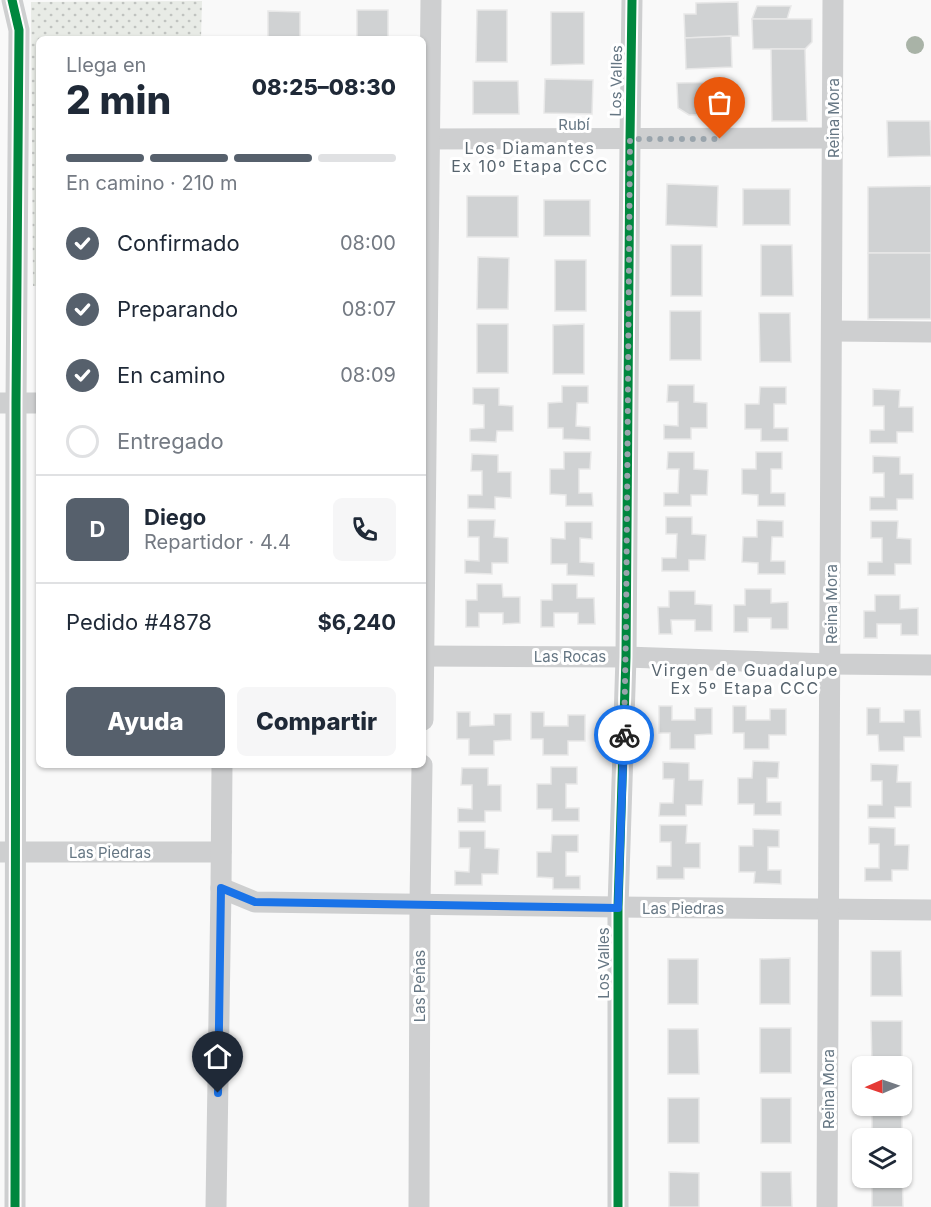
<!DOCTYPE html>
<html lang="es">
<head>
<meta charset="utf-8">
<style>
	:root { --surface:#fff; --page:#f6f6f7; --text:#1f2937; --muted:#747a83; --line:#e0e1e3; --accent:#56606c }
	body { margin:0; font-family:Inter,sans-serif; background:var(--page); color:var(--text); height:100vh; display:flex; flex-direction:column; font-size:22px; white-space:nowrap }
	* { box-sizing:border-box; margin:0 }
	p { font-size:20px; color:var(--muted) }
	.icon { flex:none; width:33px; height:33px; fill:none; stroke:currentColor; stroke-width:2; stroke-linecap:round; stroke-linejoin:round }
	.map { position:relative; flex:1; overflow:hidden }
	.panel { position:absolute; left:36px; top:36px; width:390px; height:732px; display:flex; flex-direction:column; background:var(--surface); border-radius:9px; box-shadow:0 2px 4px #0004 }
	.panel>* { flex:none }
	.needle { width:39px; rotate:268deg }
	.tools { position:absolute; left:852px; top:1056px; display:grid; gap:12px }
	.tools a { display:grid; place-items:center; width:60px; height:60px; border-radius:9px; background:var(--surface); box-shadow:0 2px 4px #0004; font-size:30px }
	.pin { position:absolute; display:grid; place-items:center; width:51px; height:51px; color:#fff; margin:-62px -26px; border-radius:50% 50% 50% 0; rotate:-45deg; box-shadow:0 0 6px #0007 }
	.pin .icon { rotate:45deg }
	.courier { position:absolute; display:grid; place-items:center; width:60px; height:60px; margin:-30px; border:4px solid #1a73e8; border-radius:50%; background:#fff; color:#222; box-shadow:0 2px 8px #0007 }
	.overview em { font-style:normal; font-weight:800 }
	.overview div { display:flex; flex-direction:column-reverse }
	.overview { display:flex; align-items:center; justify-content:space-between; height:102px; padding:0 30px }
	h1 { font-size:39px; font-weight:800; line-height:45px }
	.bar { display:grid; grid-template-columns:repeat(4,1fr); gap:9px 6px; align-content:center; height:72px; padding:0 30px }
	.bar i { height:8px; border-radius:4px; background:var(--line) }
	.bar .selected { background:var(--accent) }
	.bar p { grid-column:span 4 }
	.line { display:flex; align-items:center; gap:15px; padding:0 30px; border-top:2px solid var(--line) }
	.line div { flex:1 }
	.round { display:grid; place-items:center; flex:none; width:63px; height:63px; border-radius:9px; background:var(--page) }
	ol { padding:0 30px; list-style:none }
	li { display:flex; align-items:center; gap:18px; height:66px }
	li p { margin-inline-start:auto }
	li .icon { padding:6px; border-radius:50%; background:var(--accent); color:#fff; stroke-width:4 }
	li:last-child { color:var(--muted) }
	li i { width:33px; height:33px; border:3px solid var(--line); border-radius:50% }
	.primary-button { display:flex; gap:12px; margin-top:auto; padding:12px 30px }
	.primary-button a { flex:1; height:69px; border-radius:9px; background:var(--accent); color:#fff; font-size:24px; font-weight:800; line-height:69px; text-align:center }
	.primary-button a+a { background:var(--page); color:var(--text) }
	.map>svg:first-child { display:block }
	.grass { fill:url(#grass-dots) }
	.building { fill:#d0d2d3; stroke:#e8e8e8; stroke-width:1.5 }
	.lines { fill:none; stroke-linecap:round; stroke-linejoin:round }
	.minor { stroke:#cecfd0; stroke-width:21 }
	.cycleway-casing { stroke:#fff; stroke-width:13 }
	.cycleway { stroke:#00873e; stroke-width:9 }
	.tree { fill:#a9b3a7 }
	.done { stroke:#99a4ac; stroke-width:6; stroke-dasharray:0 10.8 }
	.route { stroke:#1a73e8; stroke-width:8 }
	.labels { text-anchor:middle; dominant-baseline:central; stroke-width:6; stroke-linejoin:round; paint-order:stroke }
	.street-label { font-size:15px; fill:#657683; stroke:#fff }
	.neighbourhood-label { font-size:16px; letter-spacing:1.5px; fill:#57646e; stroke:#fff }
</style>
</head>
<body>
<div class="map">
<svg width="931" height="1207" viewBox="0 0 931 1207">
	<defs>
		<pattern id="grass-dots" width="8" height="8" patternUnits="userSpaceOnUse" patternTransform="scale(1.5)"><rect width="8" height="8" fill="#e8ebe6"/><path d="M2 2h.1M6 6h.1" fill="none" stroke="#c0c3c0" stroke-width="1.8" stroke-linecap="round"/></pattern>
	</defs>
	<rect width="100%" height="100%" fill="#f9f9f9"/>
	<polygon class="grass" points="202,1 201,39 39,39 39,286 33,286 31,2"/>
	<g class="building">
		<polygon points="738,2 739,36 685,38 684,14 696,14 696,3"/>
		<polygon points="757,6 791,6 787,19 752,19"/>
		<rect x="357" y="10" width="31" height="29"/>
		<polygon points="477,10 507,10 507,62 476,62"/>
		<polygon points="268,11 300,12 300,39 268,39"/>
		<polygon points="551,12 584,12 584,64 551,65"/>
		<polygon points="752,19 812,19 812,42 805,49 753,49"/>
		<polygon points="731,36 732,67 686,69 685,38"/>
		<polygon points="771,49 805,49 807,121 772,121"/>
		<polygon points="545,79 593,80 592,114 544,113"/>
		<polygon points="473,81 518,81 519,114 473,114"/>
		<polygon points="724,82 724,114 689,115 678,108 677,83"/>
		<polygon points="887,121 930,121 931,156 888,157"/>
		<polygon points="667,184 718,186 717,227 666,225"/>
		<polygon points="931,186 931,253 868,253 868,187"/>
		<rect x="743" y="189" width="47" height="36"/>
		<rect x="467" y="196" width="51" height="41"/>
		<rect x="544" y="200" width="46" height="36"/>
		<rect x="671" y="245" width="31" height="51"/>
		<polygon points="761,245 792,245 793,296 761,296"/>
		<rect x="868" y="253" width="63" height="66"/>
		<polygon points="478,257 509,258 508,309 477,309"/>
		<rect x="555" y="260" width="31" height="51"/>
		<rect x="670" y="311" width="31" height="49"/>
		<polygon points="759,313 790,313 791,362 760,362"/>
		<rect x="477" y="324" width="31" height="49"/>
		<polygon points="584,324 584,374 553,374 553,325"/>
		<polygon points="668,385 694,385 694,402 707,403 707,428 691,428 691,439 664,439 664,425 678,426 678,402 667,402"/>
		<polygon points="562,386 588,386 588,403 577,403 576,426 590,427 590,440 563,439 563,428 548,428 548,403 562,402"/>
		<polygon points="760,387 786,387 786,404 774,404 774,428 788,428 788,441 761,441 761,429 745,429 745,404 759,404"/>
		<polygon points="473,388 499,388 499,405 513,406 513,431 497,431 496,442 470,441 470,429 484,428 484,405 473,404"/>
		<polygon points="873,389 900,390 899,407 913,407 913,432 897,432 897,443 870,443 870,430 884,430 884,406 873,406"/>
		<polygon points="564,452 591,452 590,469 579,469 579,493 592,493 593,506 566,506 566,495 550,494 550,469 564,469"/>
		<polygon points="668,452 694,452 694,469 708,470 707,495 691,495 691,506 664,506 664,493 678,493 679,469 667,469"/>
		<polygon points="756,452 782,452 782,469 771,469 771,493 785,493 785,506 758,506 758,495 742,494 742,469 756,469"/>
		<polygon points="472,454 498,455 498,472 511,472 511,498 495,497 495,509 468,508 468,495 482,495 482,471 471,471"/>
		<polygon points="873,456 900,457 900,474 913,474 913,499 897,499 897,510 870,510 870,497 884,497 884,473 873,473"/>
		<polygon points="666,517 692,517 692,534 706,535 705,560 689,560 689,571 662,571 662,558 676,558 677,534 666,534"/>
		<polygon points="468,520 495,520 494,537 508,538 508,563 492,563 492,574 465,573 465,560 479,561 479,537 468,537"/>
		<polygon points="757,520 783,521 783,537 772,537 771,561 785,561 785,574 758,574 758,563 742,562 743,537 757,537"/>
		<polygon points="871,521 898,521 897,538 911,539 911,564 895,564 895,575 868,575 868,562 882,562 882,538 871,538"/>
		<polygon points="565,522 592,522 592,539 580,538 580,562 594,563 594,576 567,575 567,564 551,564 551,538 565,539"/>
		<polygon points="477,584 502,584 503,597 520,597 520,623 503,624 503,613 479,613 479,627 466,627 466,600 477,600"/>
		<polygon points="552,584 577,584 577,598 594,598 595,624 578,624 578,613 554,613 554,627 541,627 541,600 552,600"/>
		<polygon points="745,589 771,589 771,603 788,602 788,629 771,629 771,618 748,618 748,632 734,632 734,605 745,605"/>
		<polygon points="669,591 695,591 695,604 712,605 712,631 695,631 695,620 671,620 672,634 659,634 658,607 669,607"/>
		<polygon points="875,595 900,595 900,609 918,608 918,635 901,635 901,624 877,624 877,638 864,638 864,611 875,611"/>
		<polygon points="659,706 672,706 672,720 695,720 695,708 712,708 712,734 695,735 695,749 670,749 670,733 659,733"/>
		<polygon points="733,706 746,706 746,720 770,720 770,709 786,709 786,735 769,735 769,749 744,749 744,733 733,733"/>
		<polygon points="867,708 880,708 880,722 904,722 904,710 920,710 921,737 904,737 904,751 879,751 878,735 867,735"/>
		<polygon points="457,712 470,712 470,726 494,725 494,714 511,714 511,740 494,741 494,755 469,755 469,739 457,739"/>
		<polygon points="531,712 544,712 544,726 568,726 568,715 585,715 585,741 568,741 568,755 543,755 543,739 531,739"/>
		<polygon points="753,761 779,762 778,778 767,778 767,802 781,802 781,815 754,815 754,804 738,804 738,778 752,778"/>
		<polygon points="663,762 689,763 689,780 703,780 702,805 686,805 686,816 659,816 660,803 673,803 674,779 663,779"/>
		<polygon points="871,764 898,765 897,782 911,782 911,807 895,807 895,818 868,818 868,805 882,805 882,781 871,781"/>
		<polygon points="551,767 577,767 577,784 566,784 566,808 579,808 579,821 552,821 552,809 537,809 537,784 551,784"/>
		<polygon points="462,768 488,768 488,785 501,785 501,811 485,811 485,822 458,822 458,808 472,809 472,785 461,785"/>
		<polygon points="660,825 687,825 686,843 700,843 700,868 684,868 684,879 657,879 657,866 671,866 671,842 660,842"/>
		<polygon points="869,827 895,828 895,845 909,845 908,870 892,870 892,881 865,881 865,868 879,868 879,844 869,844"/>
		<polygon points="753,829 779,830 779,847 768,847 768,870 781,870 781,884 754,883 755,872 739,872 739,846 753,846"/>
		<polygon points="459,831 485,831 485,848 499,849 498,874 482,874 482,885 455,885 455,871 469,872 470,848 459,848"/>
		<polygon points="552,835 578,835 578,852 566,852 566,876 580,876 580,889 553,889 553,878 537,877 537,852 551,852"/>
		<polygon points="871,951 901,951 902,996 871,996"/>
		<polygon points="790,958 790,1004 760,1004 760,959"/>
		<rect x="668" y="959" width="30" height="45"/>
		<polygon points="871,1021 902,1021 902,1066 872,1066"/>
		<rect x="760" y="1028" width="31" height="45"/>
		<polygon points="668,1029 698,1029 699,1074 668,1074"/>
		<polygon points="902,1091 902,1136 872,1136 872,1106 902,1106"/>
		<rect x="668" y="1098" width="31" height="45"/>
		<rect x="761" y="1098" width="30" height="45"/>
		<polygon points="902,1165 903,1207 872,1207 872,1178 902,1178"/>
		<polygon points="669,1172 699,1173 699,1207 669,1207"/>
		<polygon points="761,1172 791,1172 792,1207 761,1207"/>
	</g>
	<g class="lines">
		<g class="minor">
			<polyline points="12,0 19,30 16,403 15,1207"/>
			<polyline points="423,139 833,138"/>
			<polyline points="833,331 931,332"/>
			<polyline points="0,403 39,403"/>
			<polyline points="424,656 626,657 830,664 931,665"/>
			<polyline points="423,720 431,0"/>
			<polyline points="0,852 221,852"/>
			<polyline points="221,888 255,902 618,907 931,910"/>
			<polyline points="216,1207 221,888 222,765"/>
			<polyline points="419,1207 420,904 422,765"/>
			<polyline points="618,1207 618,907 626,657 630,139 632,0"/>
			<polyline points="827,1207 833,0"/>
		</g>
		<g class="cycleway-casing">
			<g id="cycleway">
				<polyline points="12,0 19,30 16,403 15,1207"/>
				<polyline points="618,1207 618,907 626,657 630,139 632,0"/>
			</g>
		</g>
		<use href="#cycleway" class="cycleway"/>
	</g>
	<circle class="tree" cx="915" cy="45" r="9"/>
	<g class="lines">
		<polyline class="done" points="624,735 626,633 630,139 720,139"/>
		<polyline class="route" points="218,1093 221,888 255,902 618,908 624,735"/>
	</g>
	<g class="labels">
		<g class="street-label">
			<text transform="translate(616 81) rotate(-89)">Los Valles</text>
			<text transform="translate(833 118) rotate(-90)">Reina Mora</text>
			<text x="574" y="124">Rubí</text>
			<text transform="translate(831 604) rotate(-90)">Reina Mora</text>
			<text x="570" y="656">Las Rocas</text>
			<text x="110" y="852">Las Piedras</text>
			<text x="683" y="908">Las Piedras</text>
			<text transform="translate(603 963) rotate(-90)">Los Valles</text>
			<text transform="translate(419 986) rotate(-90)">Las Peñas</text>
			<text transform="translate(828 1089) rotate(-90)">Reina Mora</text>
		</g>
		<g class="neighbourhood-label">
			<text x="530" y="148">Los Diamantes<tspan x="530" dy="18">Ex 10º Etapa CCC</tspan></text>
			<text x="745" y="670">Virgen de Guadalupe<tspan x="745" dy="18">Ex 5º Etapa CCC</tspan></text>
		</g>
	</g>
</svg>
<div class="tools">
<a><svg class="needle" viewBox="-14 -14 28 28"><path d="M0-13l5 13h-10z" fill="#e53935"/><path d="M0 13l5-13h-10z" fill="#747a83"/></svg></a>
<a><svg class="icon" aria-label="layers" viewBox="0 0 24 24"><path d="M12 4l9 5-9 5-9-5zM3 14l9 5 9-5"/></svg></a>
</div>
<div class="pin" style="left:720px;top:139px;background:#ea580c"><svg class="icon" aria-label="bag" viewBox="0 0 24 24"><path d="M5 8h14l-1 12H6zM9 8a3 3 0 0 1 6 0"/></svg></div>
<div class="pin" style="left:218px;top:1093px;background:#1f2937"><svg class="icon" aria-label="home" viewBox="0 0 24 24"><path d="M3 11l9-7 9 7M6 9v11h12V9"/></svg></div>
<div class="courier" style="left:624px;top:735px"><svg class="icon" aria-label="bike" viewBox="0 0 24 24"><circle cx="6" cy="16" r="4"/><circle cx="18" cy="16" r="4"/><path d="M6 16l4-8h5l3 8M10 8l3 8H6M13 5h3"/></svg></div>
<section class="panel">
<div class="overview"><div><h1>2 min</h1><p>Llega en</p></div><em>08:25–08:30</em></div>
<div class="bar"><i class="selected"></i><i class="selected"></i><i class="selected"></i><i></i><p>En camino · 210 m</p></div>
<ol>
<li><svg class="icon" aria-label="check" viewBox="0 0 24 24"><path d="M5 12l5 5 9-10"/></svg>Confirmado<p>08:00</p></li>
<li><svg class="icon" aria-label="check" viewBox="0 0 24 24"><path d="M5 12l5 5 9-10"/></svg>Preparando<p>08:07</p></li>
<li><svg class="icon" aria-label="check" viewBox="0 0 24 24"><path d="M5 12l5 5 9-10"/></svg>En camino<p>08:09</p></li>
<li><i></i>Entregado</li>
</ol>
<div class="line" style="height:108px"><b class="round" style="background:var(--accent);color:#fff">D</b><div><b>Diego</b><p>Repartidor · 4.4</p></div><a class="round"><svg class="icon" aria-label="phone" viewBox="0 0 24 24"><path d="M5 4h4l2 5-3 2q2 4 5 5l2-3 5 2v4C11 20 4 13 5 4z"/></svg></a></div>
<div class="line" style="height:78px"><div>Pedido #4878</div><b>$6,240</b></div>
<div class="primary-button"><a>Ayuda</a><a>Compartir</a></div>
</section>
</div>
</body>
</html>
